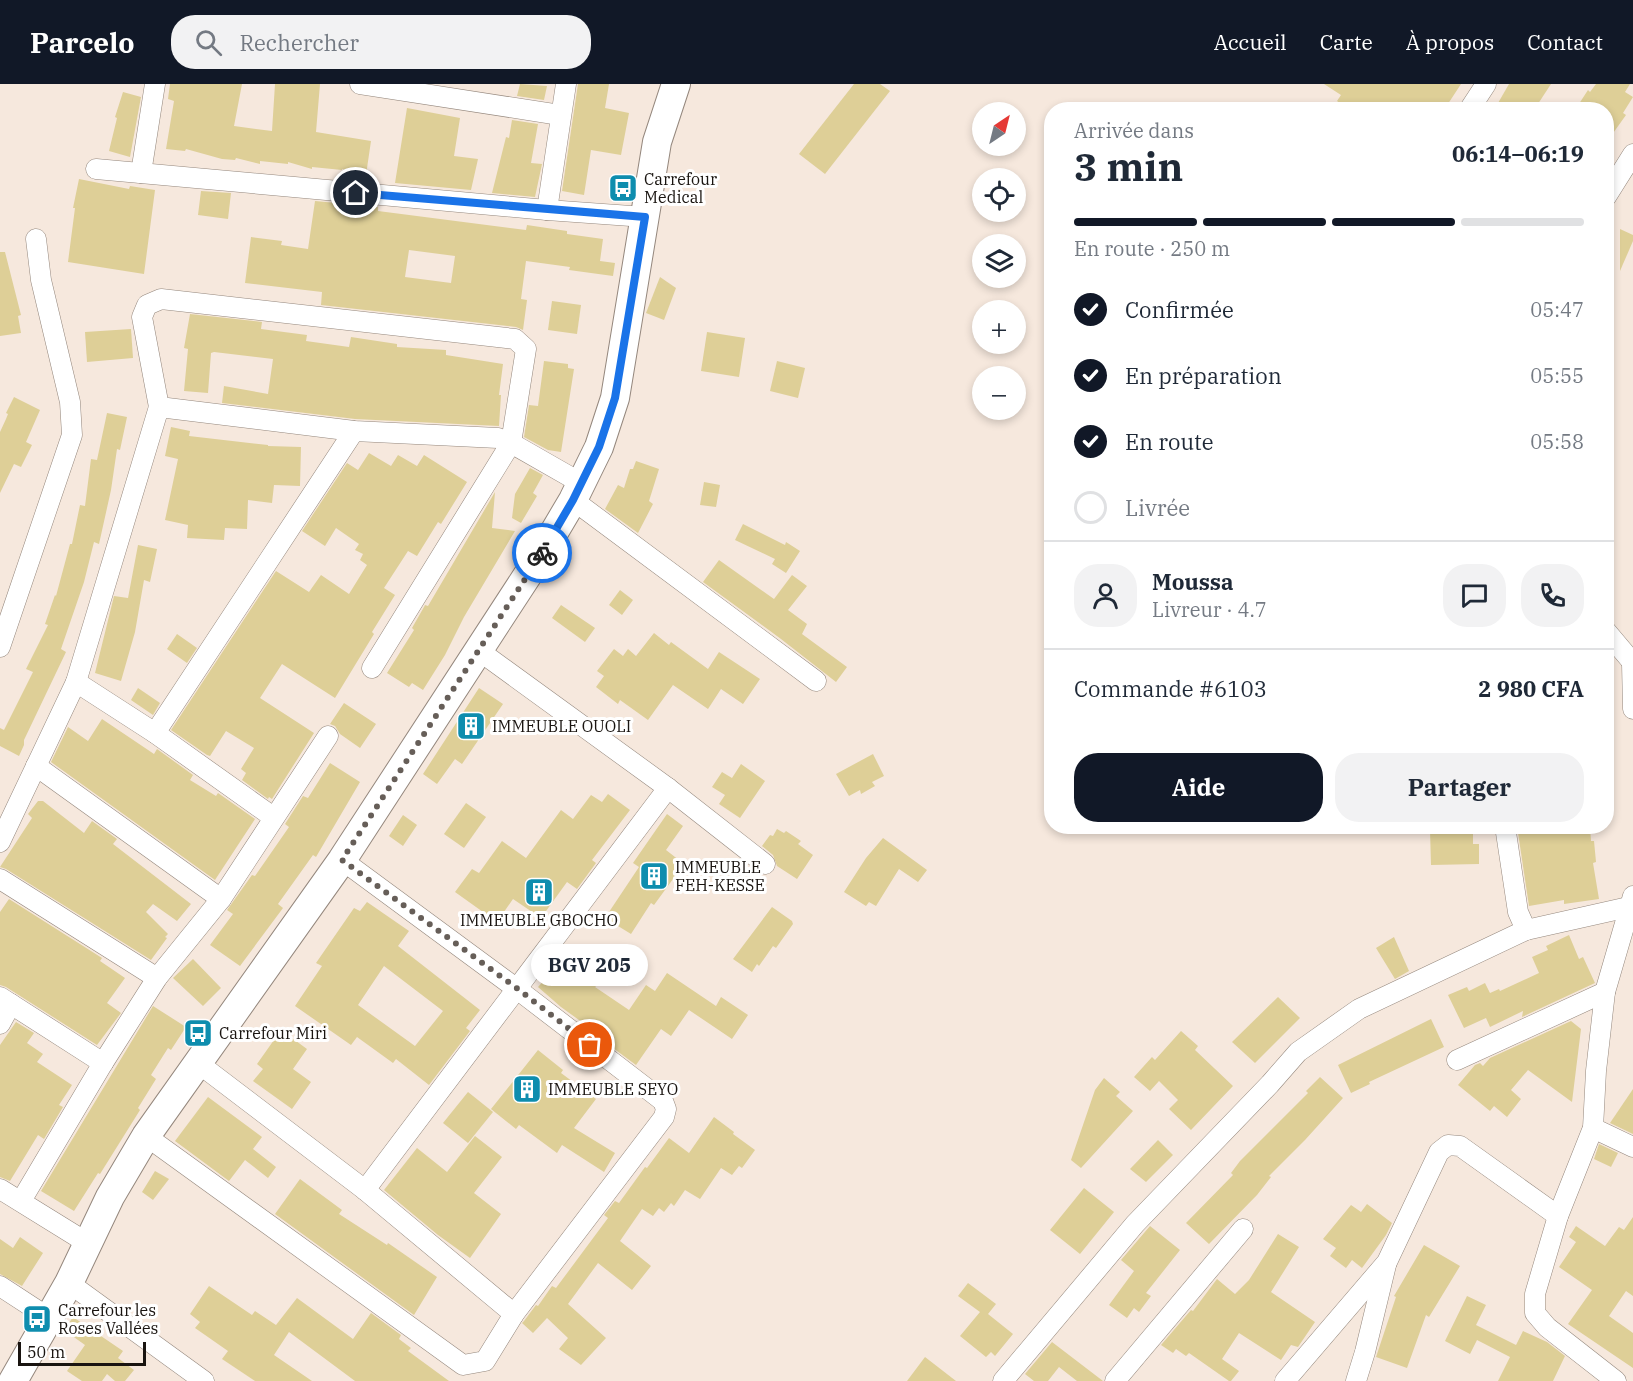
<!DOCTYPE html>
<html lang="fr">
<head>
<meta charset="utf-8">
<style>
	:root { --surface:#fff; --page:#f2f2f3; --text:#1f2937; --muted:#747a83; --line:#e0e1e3; --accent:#111827 }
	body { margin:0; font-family:"IBM Plex Serif",serif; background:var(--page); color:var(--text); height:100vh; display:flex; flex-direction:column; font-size:22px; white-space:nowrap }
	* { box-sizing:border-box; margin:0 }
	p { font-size:20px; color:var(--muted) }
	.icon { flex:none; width:33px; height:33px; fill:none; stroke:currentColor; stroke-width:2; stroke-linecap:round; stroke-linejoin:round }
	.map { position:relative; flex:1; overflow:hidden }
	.panel { position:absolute; left:1044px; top:18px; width:570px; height:732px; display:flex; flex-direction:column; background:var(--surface); border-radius:24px; box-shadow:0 3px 9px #0003 }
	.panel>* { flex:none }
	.needle { width:39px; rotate:35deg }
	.controls { position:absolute; left:972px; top:18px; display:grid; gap:12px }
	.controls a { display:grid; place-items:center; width:54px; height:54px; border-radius:50%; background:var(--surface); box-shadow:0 3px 9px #0003; font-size:30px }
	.scale { position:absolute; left:18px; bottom:15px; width:128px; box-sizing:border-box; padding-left:6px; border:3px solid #191410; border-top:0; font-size:16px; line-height:21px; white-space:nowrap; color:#191410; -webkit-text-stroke:4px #fff; paint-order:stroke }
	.pin { position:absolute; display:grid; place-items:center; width:51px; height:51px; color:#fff; margin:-26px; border:3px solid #fff; border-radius:50%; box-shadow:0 2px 6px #0007 }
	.courier { position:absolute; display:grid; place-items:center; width:60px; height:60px; margin:-30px; border:4px solid #1a73e8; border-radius:50%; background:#fff; color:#222; box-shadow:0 2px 8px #0007 }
	.bubble { position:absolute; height:42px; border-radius:21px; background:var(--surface); box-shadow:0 3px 9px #0003; font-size:20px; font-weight:700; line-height:42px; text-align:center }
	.headline em { font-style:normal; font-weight:700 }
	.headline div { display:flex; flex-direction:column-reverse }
	.headline { display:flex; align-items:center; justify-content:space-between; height:102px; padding:0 30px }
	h1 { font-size:39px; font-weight:700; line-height:45px }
	.bar { display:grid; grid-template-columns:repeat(4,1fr); gap:9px 6px; align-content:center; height:72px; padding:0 30px }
	.bar i { height:8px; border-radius:4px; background:var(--line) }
	.bar .selected { background:var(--accent) }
	.bar p { grid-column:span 4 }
	.line { display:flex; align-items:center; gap:15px; padding:0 30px; border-top:2px solid var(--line) }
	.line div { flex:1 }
	.round { display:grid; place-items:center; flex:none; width:63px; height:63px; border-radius:24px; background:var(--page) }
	ol { padding:0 30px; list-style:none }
	li { display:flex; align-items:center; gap:18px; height:66px }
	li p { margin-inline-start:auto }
	li .icon { padding:6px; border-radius:50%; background:var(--accent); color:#fff; stroke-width:4 }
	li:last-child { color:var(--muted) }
	li i { width:33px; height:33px; border:3px solid var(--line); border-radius:50% }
	.primary-button { display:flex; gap:12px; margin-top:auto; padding:12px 30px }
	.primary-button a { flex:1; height:69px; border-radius:24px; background:var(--accent); color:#fff; font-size:24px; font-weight:700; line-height:69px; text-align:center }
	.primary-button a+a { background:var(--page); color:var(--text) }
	header { display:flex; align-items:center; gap:36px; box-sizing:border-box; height:84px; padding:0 30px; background:var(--accent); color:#fff }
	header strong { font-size:28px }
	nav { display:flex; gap:33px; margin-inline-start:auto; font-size:21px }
	.search { width:420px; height:54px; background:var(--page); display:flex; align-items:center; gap:15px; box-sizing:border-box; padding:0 21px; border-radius:24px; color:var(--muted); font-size:22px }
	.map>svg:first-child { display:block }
	.building { fill:#decf97; fill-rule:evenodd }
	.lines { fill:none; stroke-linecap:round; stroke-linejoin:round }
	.street-casing { stroke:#94877d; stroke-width:21 }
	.secondary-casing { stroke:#94877d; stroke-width:30 }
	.street { stroke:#fff; stroke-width:20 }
	.secondary { stroke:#fff; stroke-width:28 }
	.done { stroke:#665e58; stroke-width:6; stroke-dasharray:0 10.8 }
	.route { stroke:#1a73e8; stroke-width:8 }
	.labels { text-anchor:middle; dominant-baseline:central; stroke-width:6; stroke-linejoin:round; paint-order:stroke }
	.poi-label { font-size:16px; fill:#191410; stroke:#fff; text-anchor:start }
</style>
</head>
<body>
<header>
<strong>Parcelo</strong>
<div class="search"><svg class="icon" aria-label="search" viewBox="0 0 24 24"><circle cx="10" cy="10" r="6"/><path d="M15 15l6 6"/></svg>Rechercher</div>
<nav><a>Accueil</a><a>Carte</a><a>À propos</a><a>Contact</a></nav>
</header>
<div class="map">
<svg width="1633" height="1297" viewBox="0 0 1633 1297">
	<rect width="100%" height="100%" fill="#f6e8dd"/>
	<g class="building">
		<polygon points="170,0 242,0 234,42 272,47 275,0 320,0 316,48 371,57 366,91 342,85 342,86 312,83 312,85 288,78 288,80 260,77 260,80 236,74 235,76 222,75 186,65 185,67 166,65 174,17 168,15"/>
		<polygon points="520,0 547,2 544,16 517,12"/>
		<polygon points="578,0 609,0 605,24 629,29 621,71 591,66 584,111 562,107"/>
		<polygon points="854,0 880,0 890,7 825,90 799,70"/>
		<polygon points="1324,0 1461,0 1444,26 1360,26 1351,20 1348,25 1337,17 1341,11"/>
		<polygon points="1509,0 1551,0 1534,26 1494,26"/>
		<polygon points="1596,0 1630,0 1625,8 1633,13 1623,29 1626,31 1606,59 1606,26 1575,26 1588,6 1590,8"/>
		<polygon points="123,8 141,13 130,73 109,67 117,34 115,33"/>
		<polygon points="407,24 460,34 454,72 478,75 471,106 395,99"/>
		<polygon points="512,36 538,40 531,79 542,80 535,113 492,109 506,53 509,54"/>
		<polygon points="79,95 129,105 130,102 155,106 144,190 68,178 75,124 73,124"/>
		<polygon points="201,107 231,109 228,135 198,131"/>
		<path d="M315 117 378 123V127L526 146 527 141 567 147V150L603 155 600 177 615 179 613 192 569 186 570 183 526 177 521 215 527 216 523 246 516 243 321 221 322 208 245 199 251 153 282 157 281 161 308 165ZM409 166 455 172 451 199 405 193Z"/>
		<polygon points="1620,145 1633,151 1633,157 1620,187"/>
		<polygon points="0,168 5,168 21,231 18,232 21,249 0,252"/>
		<polygon points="660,193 676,204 664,236 646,229"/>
		<polygon points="552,217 581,221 577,250 548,246"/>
		<polygon points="190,230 262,238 261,245 307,251 306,257 349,263 351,253 397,260 397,263 446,266 446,271 503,280 499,311 501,311 499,342 355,335 222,319 224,302 268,310 273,275 214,268 211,269 208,309 184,307 188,265 184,264"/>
		<polygon points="131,245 133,274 87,278 85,248"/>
		<polygon points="707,248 745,254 739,293 701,287"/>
		<polygon points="544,277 568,280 568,284 574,285 561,368 548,366 524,353 529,321 538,322"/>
		<polygon points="777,277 805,284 798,314 770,307"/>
		<polygon points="14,313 40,326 26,358 32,361 21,383 14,380 0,409 0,348 6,335 8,330 6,329"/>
		<polygon points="107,329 127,333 120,366 117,365 111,406 99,460 94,458 84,498 61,565 66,568 24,656 24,661 19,672 0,662 0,644 4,646 33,588 26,585 48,541 45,540 55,511 56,512 70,460 72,460 80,421 85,422 91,375 97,376"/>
		<polygon points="171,343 190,347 189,352 268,361 268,362 301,363 300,402 274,401 272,419 248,416 247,445 225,444 224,456 187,454 188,441 165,436 178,375 165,372"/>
		<polygon points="369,369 391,382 398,371 417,382 424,371 467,398 441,440 438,438 417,472 408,467 384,504 395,511 372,548 374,550 335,614 282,580 260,614 314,649 272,715 269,713 268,715 242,696 246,689 241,685 254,664 226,647 210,672 207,671 171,646 276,487 309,508 321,491 349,510 367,481 360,476 363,470 355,466 359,460 336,444 325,462 302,447 347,379 358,386"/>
		<polygon points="636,377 659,385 649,417 653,420 638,449 605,425 618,401 624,404 630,385 633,385"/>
		<polygon points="530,384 543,391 533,409 537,412 521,439 512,434 515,410"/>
		<polygon points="704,398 720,401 716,423 700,421"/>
		<polygon points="495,408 492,444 515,447 464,533 445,571 423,606 412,599 409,603 387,589 414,546 412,544 424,523 425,521 428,522"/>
		<polygon points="743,440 785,461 786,458 800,467 786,489 772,480 775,475 735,456"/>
		<polygon points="138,461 157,465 150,498 144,496 135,548 121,597 95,589 114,512 128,514"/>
		<polygon points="719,476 774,515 792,491 807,502 788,526 807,540 802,550 847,583 836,598 781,555 703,498"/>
		<polygon points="620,506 633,516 622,531 609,521"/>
		<polygon points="561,521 595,544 585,558 552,534"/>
		<polygon points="654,549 669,561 671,558 708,585 719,568 760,595 743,620 721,605 708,625 673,601 648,636 620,616 618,620 596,603 604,592 597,587 614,565 623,572 628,565 636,572"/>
		<polygon points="177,550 197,564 187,579 167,565"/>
		<polygon points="138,604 160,619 153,631 131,616"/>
		<polygon points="479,604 503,620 462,680 455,675 437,700 423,690"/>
		<polygon points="344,619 376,640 360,664 340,650 335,642 330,640"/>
		<polygon points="102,635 154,670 157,665 193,691 190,696 216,712 218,709 255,735 215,796 51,678 68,643 88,657"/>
		<polygon points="873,670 884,692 872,698 875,702 861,710 860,706 849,712 836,690"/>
		<polygon points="330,679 360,698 316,773 313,771 278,820 283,824 240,882 210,861 233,830 227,826 252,791 255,792 289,743 285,740 303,712 308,714"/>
		<polygon points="741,680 765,697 740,734 719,720 725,711 712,703 722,688 732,694"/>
		<polygon points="608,710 630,726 592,776 596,779 577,805 567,798 541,834 513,815 497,838 455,808 472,785 479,789 502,757 526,774 561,726 573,735 591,711 602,718"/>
		<polygon points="38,717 43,717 84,749 92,737 117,755 113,760 191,820 177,837 153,820 146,828 168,850 165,853 167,854 151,876 6,785 0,783 32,734 28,730"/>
		<polygon points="466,719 486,733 464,764 444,750"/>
		<polygon points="667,730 683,742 666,766 684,780 654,821 651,819 631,850 605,834 639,783 633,779"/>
		<polygon points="403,731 417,741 403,762 389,752"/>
		<polygon points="1517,742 1590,742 1591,757 1594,757 1596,778 1593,779 1599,815 1564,820 1564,816 1529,822"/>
		<polygon points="777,745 784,749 786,747 801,757 798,760 813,771 797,795 777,782 773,771 762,762 770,751 773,752"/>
		<polygon points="1461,745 1473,746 1473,760 1479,760 1479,780 1431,781 1430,746"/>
		<polygon points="883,754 927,786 918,798 899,785 876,822 869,818 866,822 844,808 866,774"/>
		<polygon points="9,815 102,874 100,877 125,894 107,919 121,929 97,961 6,903 0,901 0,828"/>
		<path d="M367 818 409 847 398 862 480 926 466 944 470 947 429 1001 396 975 393 979 357 953 351 961 295 922 322 882 316 879 354 824 360 827ZM384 882 443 927 415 962 358 921Z"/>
		<polygon points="772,823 792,837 793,840 776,864 773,862 759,882 757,880 752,888 733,875"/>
		<polygon points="1569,851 1579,875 1583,873 1595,899 1522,933 1523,927 1490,943 1486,934 1464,944 1448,911 1467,903 1469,907 1485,899 1490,909 1499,905 1500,907 1539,889 1532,873 1548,866 1546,862"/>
		<polygon points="1394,853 1409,887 1395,895 1376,864"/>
		<polygon points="601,868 616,885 595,903 629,926 646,901 655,907 667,889 716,922 721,913 748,931 732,955 689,926 671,952 661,945 636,981 613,964 615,962 561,923 538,903 565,873 580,886"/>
		<polygon points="193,875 221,904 203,922 173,894"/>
		<polygon points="1278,913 1300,934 1255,979 1232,958"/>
		<polygon points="153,922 186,943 171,966 168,964 151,991 156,995 138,1024 140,1026 100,1090 98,1089 74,1127 41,1107"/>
		<polygon points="1431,935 1444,963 1369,998 1370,1000 1351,1009 1338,981"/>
		<polygon points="1571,937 1581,945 1572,1018 1528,986 1511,1006 1521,1015 1507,1033 1494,1022 1490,1027 1458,1001 1475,981 1480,979 1483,982 1490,974"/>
		<polygon points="16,938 34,949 27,959 43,970 37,978 72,1001 59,1021 63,1023 44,1055 38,1051 10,1097 0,1093 0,961"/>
		<polygon points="281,946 307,965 293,985 311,998 292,1025 253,997 263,985 257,980"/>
		<polygon points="1181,947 1198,962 1195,966 1233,1002 1191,1046 1169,1025 1178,1016 1159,997 1150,1007 1134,993 1152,973 1155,976"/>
		<polygon points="538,966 563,986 561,989 596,1015 574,1044 615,1069 604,1088 562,1061 557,1069 519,1041 516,1045 491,1025"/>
		<polygon points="1320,993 1343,1014 1305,1056 1269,1092 1271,1093 1257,1111 1209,1160 1186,1139 1233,1091 1231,1089 1240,1077 1308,1009 1306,1007"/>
		<polygon points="1104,994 1120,1008 1116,1012 1133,1027 1081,1084 1071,1076 1095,1006"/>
		<polygon points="1633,1005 1633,1050 1610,1039"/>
		<polygon points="468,1008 493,1028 468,1059 443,1039"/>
		<polygon points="208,1013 262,1053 253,1065 276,1083 268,1094 245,1076 229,1097 175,1057"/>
		<polygon points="714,1033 734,1048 733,1050 755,1066 742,1084 739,1082 732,1091 721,1084 700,1115 685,1106 674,1122 671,1119 664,1128 659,1124 653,1132 642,1125 620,1157 651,1182 632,1206 598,1179 568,1220 606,1254 581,1281 559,1265 568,1254 547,1234 533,1249 522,1239 524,1237 536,1221 538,1222 552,1202 556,1204 608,1134 604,1131 615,1117 619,1119 645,1083 647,1084 669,1054 689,1069"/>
		<polygon points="475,1052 502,1073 474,1109 501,1130 470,1174 438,1151 384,1106 417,1064 447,1088"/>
		<polygon points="1158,1056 1173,1071 1146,1098 1130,1085"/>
		<polygon points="1599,1060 1618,1069 1611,1083 1594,1075"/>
		<polygon points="155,1087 169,1095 153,1116 142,1108"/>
		<polygon points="300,1095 342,1126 339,1130 387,1161 388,1159 437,1193 414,1231 275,1130"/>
		<polygon points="1084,1104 1114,1128 1080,1170 1050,1146"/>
		<polygon points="1367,1120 1392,1139 1386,1151 1362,1184 1352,1176 1346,1184 1330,1172 1336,1164 1323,1155 1351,1121 1361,1128"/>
		<polygon points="1633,1133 1633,1212 1626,1207 1609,1232 1633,1249 1633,1284 1568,1240 1592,1206 1559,1183 1576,1158 1569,1153 1576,1142 1605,1162 1619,1143 1624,1146"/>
		<polygon points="1150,1142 1180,1166 1146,1209 1151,1212 1139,1228 1134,1224 1127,1234 1109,1221 1134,1187 1121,1176"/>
		<polygon points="1278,1150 1299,1163 1271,1208 1315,1238 1298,1263 1291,1261 1281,1276 1239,1249 1222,1275 1239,1287 1231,1297 1229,1297 1189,1269 1186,1272 1176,1265 1173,1269 1161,1261 1191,1226 1193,1227 1217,1195 1235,1210 1249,1196"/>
		<polygon points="20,1153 43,1169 22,1202 0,1190 0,1155 13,1164"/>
		<polygon points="1424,1161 1460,1182 1429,1233 1426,1231 1407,1284 1376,1273 1396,1213 1394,1212"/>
		<polygon points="968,1199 996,1220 988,1230 1013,1250 995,1272 991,1268 986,1273 960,1252 980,1228 958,1212"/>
		<polygon points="209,1202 252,1231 255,1227 276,1241 297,1214 353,1255 371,1229 401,1251 399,1255 411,1264 408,1267 449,1297 355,1297 289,1248 274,1271 312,1297 255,1297 222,1275 228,1267 195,1244 200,1238 190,1230"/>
		<polygon points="1467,1212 1486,1221 1476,1241 1516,1261 1523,1247 1547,1258 1565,1272 1553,1297 1498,1297 1510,1273 1477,1256 1470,1270 1445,1257"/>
		<polygon points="73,1233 123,1267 118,1274 134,1286 125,1297 115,1297 107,1290 102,1297 82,1297 67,1287 85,1261 64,1246"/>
		<polygon points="1052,1258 1103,1297 1077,1297 1059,1283 1048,1297 1034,1297 1025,1290"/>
		<polygon points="925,1273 956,1297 907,1297"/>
	</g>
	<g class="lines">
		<g class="street-casing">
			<g id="street">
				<polyline points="360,0 560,31"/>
				<polyline points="1469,26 1486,0"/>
				<polyline points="96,85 547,126 645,133"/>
				<polyline points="141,89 155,0"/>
				<polyline points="1606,113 1633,70"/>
				<polyline points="547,126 566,0"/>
				<polyline points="159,323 142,233 147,221 161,215 515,255 526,265 511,359 372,584"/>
				<polyline points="573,416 816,597"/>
				<polyline points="1606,547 1633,579"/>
				<polyline points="0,563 72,351 70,318 41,196 36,155"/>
				<polyline points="478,566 668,704 765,780"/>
				<polyline points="1632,579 1633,625"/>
				<polyline points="76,598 155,649 273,733"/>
				<polyline points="155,649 354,347"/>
				<polyline points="36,682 221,815"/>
				<polyline points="1505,742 1518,828 1526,846"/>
				<polyline points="0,758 76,598 159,323 354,347 498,354 511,359 581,399"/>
				<polyline points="0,795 157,894"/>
				<polyline points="0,913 103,979"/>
				<polyline points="0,940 11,920"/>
				<polyline points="1457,976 1605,908"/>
				<polyline points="198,979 365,1106 514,1230"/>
				<polyline points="1593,1044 1633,1063"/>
				<polyline points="146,1052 463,1281 485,1277 514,1230 664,1033 666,1025 663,1017 517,905 342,776"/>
				<polyline points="0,1105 89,1160"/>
				<polyline points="365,1106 668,704"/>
				<polyline points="21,1117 103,979 157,894 221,815 328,652"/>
				<polyline points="69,1199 204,1297"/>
				<polyline points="0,1202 49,1234"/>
				<polyline points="1003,1297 1135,1140 1270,1000 1298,968 1359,925 1526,846 1633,822"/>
				<polyline points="1115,1297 1243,1145"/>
				<polyline points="1285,1297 1387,1178 1439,1068 1448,1061 1460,1062 1558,1132"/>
				<polyline points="1356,1297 1365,1268 1386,1181"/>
				<polyline points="1616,1297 1547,1243 1535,1229 1535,1210 1558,1132 1593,1044 1596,987 1605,908 1633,812"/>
			</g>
		</g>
		<g class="secondary-casing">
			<polyline id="secondary" points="13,1297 69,1199 110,1113 146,1052 342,776 540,472 573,416 599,363 615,314 657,58 676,0"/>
		</g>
		<use href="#street" class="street"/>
		<use href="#secondary" class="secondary"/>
	</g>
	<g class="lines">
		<polyline class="done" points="542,469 342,776 518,905 590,961"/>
		<polyline class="route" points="356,109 645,133 615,314 599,363 573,416 542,469"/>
	</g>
	<defs>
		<g id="bus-square" transform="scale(1.5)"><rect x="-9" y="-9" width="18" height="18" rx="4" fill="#0e8dae" stroke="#fff"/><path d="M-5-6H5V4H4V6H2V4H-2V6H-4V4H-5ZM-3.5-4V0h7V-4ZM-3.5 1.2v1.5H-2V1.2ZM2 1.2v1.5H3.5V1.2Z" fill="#fff"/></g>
		<g id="building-square" transform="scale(1.5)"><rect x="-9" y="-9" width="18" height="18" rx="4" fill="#0e8dae" stroke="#fff"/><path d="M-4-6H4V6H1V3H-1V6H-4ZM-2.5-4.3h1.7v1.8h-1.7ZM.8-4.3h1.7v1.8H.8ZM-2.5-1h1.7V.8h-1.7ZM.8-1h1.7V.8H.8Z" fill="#fff"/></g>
	</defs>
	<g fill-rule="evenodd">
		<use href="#bus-square" x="623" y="104"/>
		<use href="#building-square" x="471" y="642"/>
		<use href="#building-square" x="654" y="792"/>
		<use href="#building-square" x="539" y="808"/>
		<use href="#bus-square" x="198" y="949"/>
		<use href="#building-square" x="527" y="1005"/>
		<use href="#bus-square" x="37" y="1235"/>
	</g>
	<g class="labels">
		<g class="poi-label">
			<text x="644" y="95">Carrefour<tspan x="644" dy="18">Medical</tspan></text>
			<text x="492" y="642">IMMEUBLE OUOLI</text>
			<text x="675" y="783">IMMEUBLE<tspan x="675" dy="18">FEH-KESSE</tspan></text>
			<text x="539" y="836" text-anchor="middle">IMMEUBLE GBOCHO</text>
			<text x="219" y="949">Carrefour Miri</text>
			<text x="548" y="1005">IMMEUBLE SEYO</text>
			<text x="58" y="1226">Carrefour les<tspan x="58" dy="18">Roses Vallées</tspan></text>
		</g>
	</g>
</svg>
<div class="controls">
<a><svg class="needle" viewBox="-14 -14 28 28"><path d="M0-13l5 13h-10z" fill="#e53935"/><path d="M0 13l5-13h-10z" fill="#747a83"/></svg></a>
<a><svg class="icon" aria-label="locate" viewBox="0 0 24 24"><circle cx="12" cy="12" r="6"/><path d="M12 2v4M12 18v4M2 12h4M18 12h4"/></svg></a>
<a><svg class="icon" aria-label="layers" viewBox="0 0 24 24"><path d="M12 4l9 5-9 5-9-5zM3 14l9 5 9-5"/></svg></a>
<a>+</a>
<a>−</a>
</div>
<div class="scale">50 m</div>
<div class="pin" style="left:590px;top:961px;background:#ea580c"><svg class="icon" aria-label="bag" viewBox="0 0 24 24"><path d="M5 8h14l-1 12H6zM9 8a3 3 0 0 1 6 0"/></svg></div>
<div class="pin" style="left:356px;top:109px;background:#1f2937"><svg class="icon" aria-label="home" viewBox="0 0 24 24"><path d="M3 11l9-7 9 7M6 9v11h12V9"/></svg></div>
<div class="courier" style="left:542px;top:469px"><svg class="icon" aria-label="bike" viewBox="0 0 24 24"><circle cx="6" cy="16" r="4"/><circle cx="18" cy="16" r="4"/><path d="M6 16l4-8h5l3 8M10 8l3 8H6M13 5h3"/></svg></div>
<div class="bubble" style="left:531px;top:860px;width:117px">BGV 205</div>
<section class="panel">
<div class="headline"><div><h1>3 min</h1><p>Arrivée dans</p></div><em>06:14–06:19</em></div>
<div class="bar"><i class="selected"></i><i class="selected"></i><i class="selected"></i><i></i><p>En route · 250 m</p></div>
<ol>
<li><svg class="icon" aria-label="check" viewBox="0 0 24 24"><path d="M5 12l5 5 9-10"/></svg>Confirmée<p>05:47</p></li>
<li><svg class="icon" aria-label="check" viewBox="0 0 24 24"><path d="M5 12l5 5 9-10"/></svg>En préparation<p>05:55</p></li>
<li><svg class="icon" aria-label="check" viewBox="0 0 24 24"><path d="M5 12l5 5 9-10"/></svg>En route<p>05:58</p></li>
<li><i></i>Livrée</li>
</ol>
<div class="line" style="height:108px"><a class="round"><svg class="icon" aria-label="person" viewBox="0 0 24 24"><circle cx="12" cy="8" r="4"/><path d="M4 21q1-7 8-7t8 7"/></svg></a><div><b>Moussa</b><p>Livreur · 4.7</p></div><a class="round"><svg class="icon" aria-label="chat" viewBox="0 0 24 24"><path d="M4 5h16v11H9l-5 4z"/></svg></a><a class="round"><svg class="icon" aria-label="phone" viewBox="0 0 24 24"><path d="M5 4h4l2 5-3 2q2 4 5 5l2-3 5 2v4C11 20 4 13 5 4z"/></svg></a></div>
<div class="line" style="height:78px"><div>Commande #6103</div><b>2 980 CFA</b></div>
<div class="primary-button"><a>Aide</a><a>Partager</a></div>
</section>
</div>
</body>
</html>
